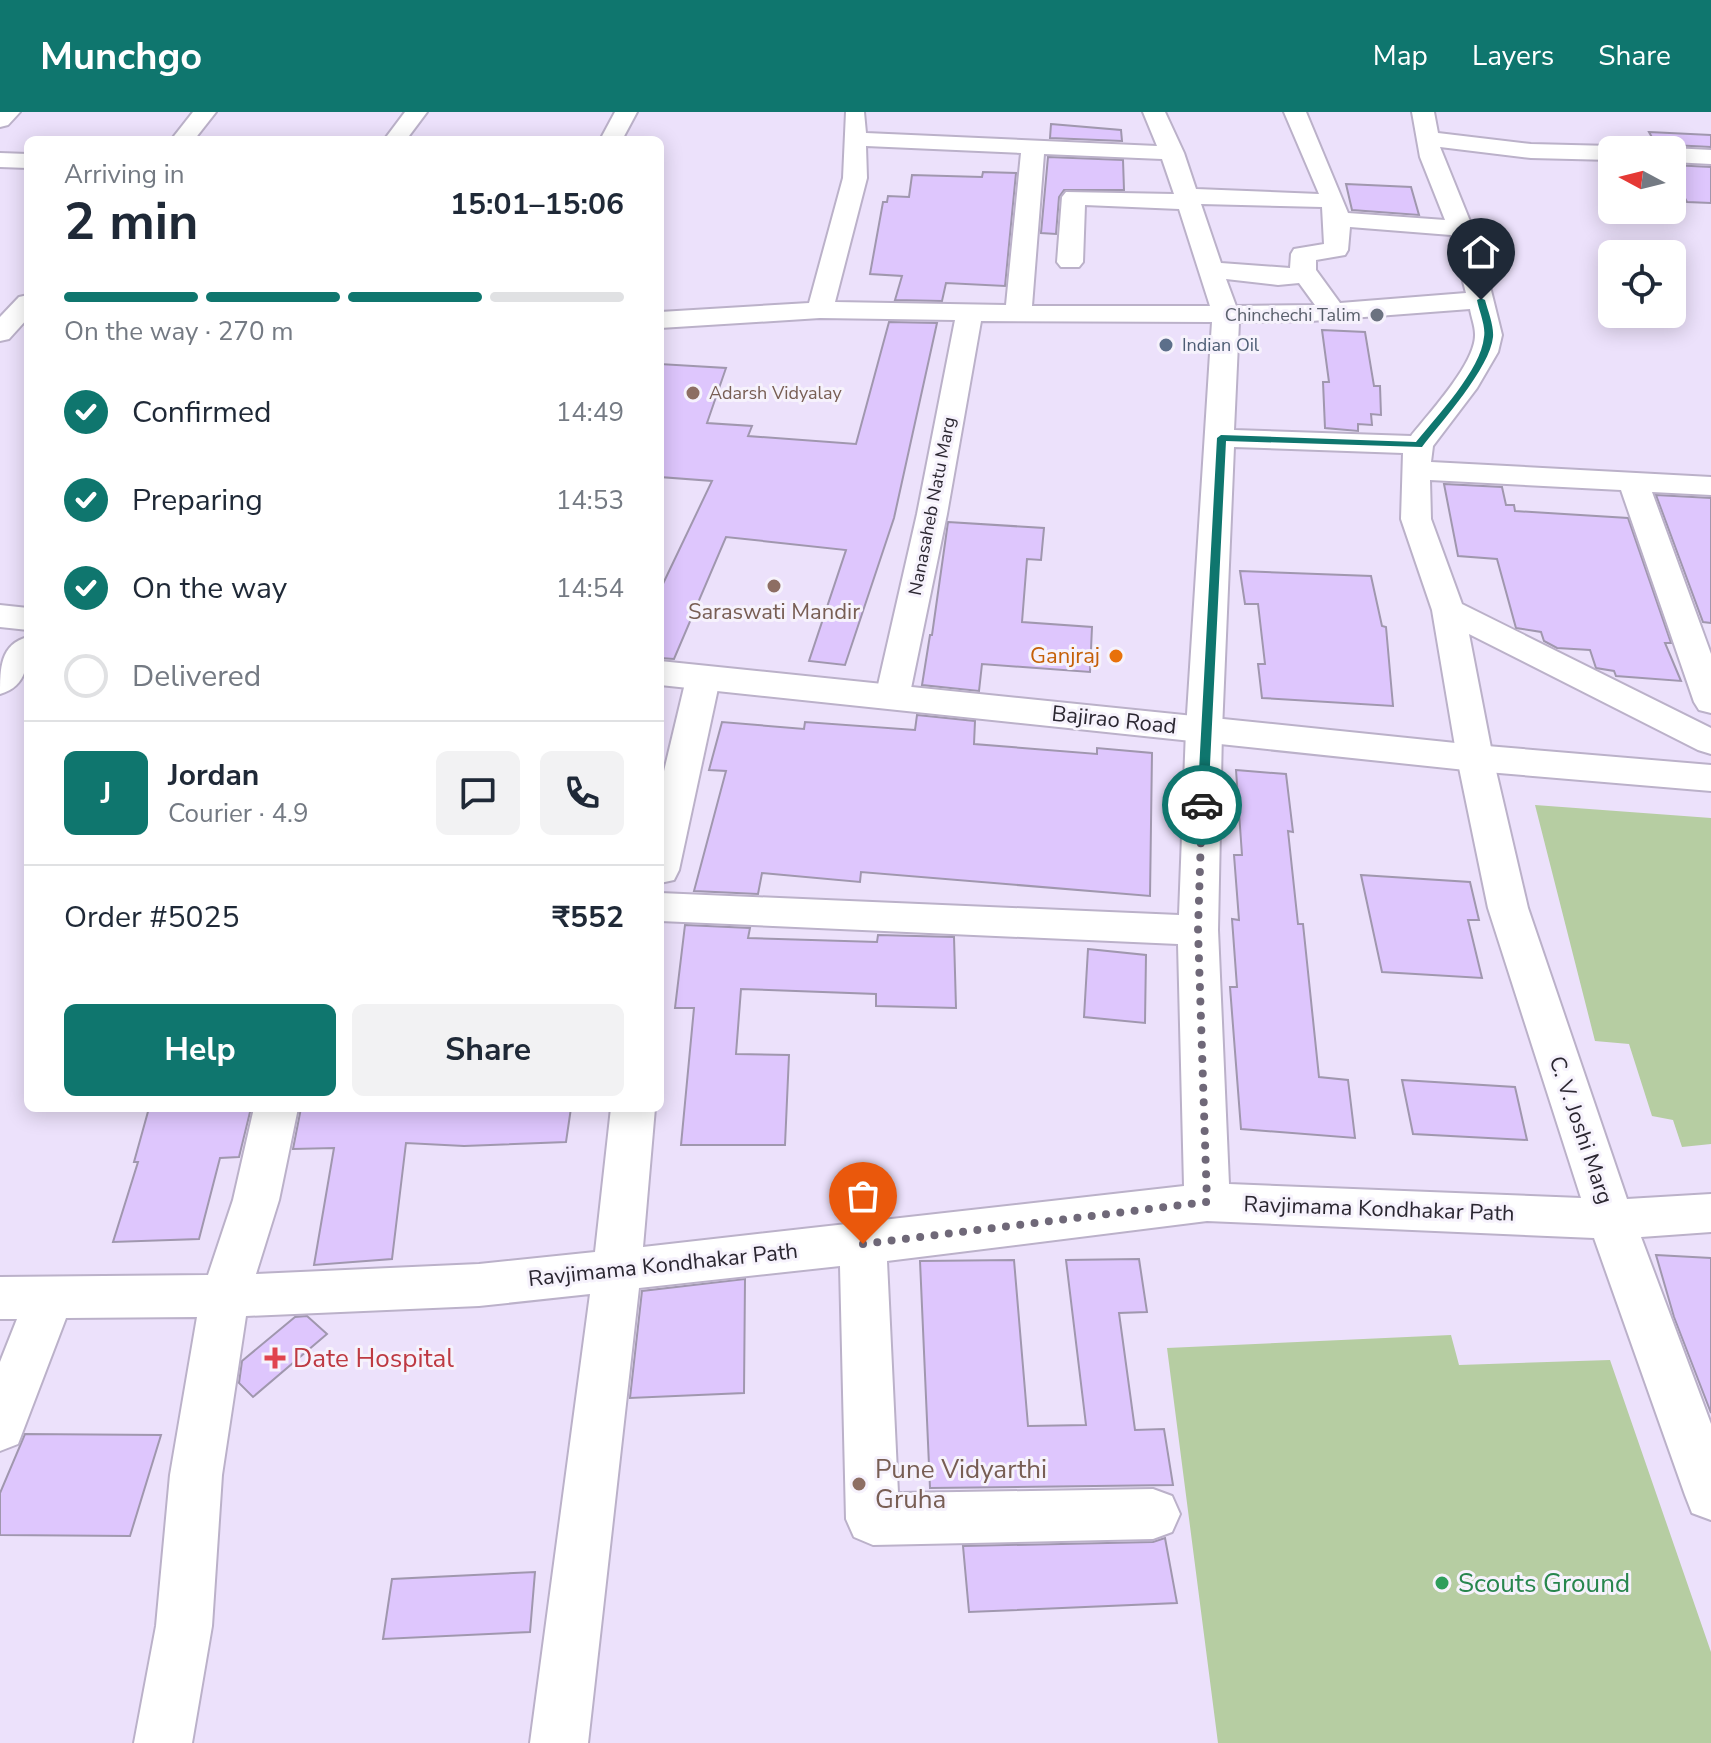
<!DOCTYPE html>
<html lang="en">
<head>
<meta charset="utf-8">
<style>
	:root { --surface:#fff; --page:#f2f2f3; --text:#1f2937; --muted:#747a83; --line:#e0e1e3; --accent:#0f766e }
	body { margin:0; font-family:"Nunito Sans",sans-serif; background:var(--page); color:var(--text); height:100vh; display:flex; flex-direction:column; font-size:30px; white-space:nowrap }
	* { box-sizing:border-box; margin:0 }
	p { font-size:26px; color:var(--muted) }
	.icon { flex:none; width:44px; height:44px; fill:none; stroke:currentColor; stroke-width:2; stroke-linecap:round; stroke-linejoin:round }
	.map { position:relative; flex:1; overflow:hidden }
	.panel { position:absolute; left:24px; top:24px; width:640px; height:976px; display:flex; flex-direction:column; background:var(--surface); border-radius:12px; box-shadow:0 4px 20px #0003 }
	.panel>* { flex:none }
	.needle { width:52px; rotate:277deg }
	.controls { position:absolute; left:1598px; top:24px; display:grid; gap:16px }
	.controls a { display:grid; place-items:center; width:88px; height:88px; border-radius:12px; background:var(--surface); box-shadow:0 4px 20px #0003; font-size:40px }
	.pin { position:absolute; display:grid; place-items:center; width:68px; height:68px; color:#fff; margin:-82px -34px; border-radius:50% 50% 50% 0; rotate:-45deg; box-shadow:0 0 8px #0007 }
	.pin .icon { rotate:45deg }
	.courier { position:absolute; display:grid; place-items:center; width:80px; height:80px; margin:-40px; border:6px solid #0f766e; border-radius:50%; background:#fff; color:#222; box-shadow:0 2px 10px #0007 }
	.overview em { font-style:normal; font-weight:700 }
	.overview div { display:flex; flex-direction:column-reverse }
	.overview { display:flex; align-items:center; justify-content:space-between; height:136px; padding:0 40px }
	h1 { font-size:52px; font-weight:700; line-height:60px }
	.bar { display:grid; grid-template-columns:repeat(4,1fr); gap:12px 8px; align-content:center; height:96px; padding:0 40px }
	.bar i { height:10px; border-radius:6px; background:var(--line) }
	.bar .current { background:var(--accent) }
	.bar p { grid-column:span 4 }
	.line { display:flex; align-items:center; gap:20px; padding:0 40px; border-top:2px solid var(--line) }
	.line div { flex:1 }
	.round { display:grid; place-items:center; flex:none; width:84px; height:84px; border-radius:12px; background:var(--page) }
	ol { padding:0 40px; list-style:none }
	li { display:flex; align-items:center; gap:24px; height:88px }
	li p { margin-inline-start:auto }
	li .icon { padding:8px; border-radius:50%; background:var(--accent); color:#fff; stroke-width:4 }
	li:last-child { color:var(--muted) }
	li i { width:44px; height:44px; border:4px solid var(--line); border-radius:50% }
	.button { display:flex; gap:16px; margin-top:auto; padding:16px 40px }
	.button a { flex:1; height:92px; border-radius:12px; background:var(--accent); color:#fff; font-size:32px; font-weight:700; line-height:92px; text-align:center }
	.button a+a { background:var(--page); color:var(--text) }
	header { display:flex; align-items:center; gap:48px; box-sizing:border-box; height:112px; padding:0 40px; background:var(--accent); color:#fff }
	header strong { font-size:38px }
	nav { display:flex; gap:44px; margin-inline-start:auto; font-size:28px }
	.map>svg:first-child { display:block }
	.green { fill:#b6cda2 }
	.building { fill:#dec6fd; stroke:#a097ae; stroke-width:2 }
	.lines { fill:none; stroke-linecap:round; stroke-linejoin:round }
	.minor-casing { stroke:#bbb1c9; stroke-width:4 }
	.highway-casing { stroke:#bbb1c9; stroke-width:4 }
	.minor { fill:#fff; fill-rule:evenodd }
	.highway { fill:#fff; fill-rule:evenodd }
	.route { fill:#0f766e }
	.done { stroke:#6f6878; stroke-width:8; stroke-dasharray:0 14.4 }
	.worship-dot { fill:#6b7280; stroke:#f6f2fc; stroke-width:3 }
	.service-dot { fill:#5c6f8a; stroke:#f6f2fc; stroke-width:3 }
	.education-dot { fill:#8d6e63; stroke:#f6f2fc; stroke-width:3 }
	.food-dot { fill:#e8710a; stroke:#f6f2fc; stroke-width:3 }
	.health-dot { fill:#e0444e; stroke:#f6f2fc; stroke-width:3 }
	.leisure-dot { fill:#2e9e5b; stroke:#f6f2fc; stroke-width:3 }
	.labels { text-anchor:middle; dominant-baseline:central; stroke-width:6; stroke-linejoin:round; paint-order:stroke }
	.far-worship-label { font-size:18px; fill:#5b616d; stroke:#f6f2fc; text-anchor:end }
	.far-service-label { font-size:18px; fill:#4e5e75; stroke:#f6f2fc; text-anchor:start }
	.far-education-label { font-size:18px; fill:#785e54; stroke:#f6f2fc; text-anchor:start }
	.far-street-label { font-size:18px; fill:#2b2731; stroke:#f6f2fc }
	.education-label { font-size:22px; fill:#785e54; stroke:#f6f2fc }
	.food-label { font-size:22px; fill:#c56008; stroke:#f6f2fc; text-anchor:end }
	.street-label { font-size:22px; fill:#2b2731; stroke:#f6f2fc }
	.near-health-label { font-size:26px; fill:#be3a42; stroke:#f6f2fc; text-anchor:start }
	.near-education-label { font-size:26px; fill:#785e54; stroke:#f6f2fc; text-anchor:start }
	.near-leisure-label { font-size:26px; fill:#27864d; stroke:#f6f2fc; text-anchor:start }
</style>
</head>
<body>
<header>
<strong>Munchgo</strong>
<nav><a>Map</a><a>Layers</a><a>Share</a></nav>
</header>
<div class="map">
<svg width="1711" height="1631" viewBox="0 0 1711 1631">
	<rect width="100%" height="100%" fill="#ece1fb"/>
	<g class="green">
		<polygon points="1535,693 1711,706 1711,1032 1682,1035 1673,1008 1652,1004 1629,932 1595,929"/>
		<polygon points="1451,1223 1459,1253 1610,1248 1711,1540 1711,1631 1218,1631 1167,1236"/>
	</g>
	<g class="building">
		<polygon points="1051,12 1121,18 1122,29 1050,26"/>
		<polygon points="1649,20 1711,23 1711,35 1672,33 1659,38"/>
		<polygon points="1048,45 1123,48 1124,78 1064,78 1059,85 1056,122 1041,121"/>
		<polygon points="1672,53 1711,55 1711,91 1687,90 1672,62"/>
		<polygon points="983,60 1016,61 1005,174 946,171 942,189 895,188 902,164 870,162 883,90 887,90 888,84 909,85 912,63 982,65"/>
		<polygon points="1346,72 1411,75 1419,103 1352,98"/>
		<polygon points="889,210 937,211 894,406 845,553 809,549 846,438 726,425 674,547 660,546 660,478 712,369 660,365 660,252 726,256 707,311 752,314 748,324 856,332"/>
		<polygon points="1322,218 1365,220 1374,274 1380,274 1381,303 1371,302 1372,313 1358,312 1358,319 1325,316 1323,270 1329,270"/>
		<polygon points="1444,372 1502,375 1506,393 1514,393 1515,399 1628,406 1671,531 1665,531 1681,569 1616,564 1614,559 1596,556 1590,538 1557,536 1544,529 1541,520 1516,516 1497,447 1458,444"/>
		<polygon points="1656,383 1711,386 1711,511 1703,510"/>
		<polygon points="948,410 1044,416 1041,448 1027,447 1022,510 1092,515 1090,560 982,552 979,579 922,573 930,523 932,523"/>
		<polygon points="1240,459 1371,464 1382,514 1386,515 1393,594 1262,586 1258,552 1265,552 1258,492 1245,492"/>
		<polygon points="917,603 975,609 974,632 1097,642 1097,636 1152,641 1150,784 861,760 860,770 762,761 758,782 694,779 726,659 709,658 722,610 804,617 805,610 915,618"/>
		<polygon points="1236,658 1286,662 1293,720 1288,719 1298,812 1303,812 1319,965 1348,968 1355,1026 1241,1017 1230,875 1237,875 1232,807 1239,808 1234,743 1242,743"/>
		<polygon points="1361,763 1470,770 1479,808 1468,808 1482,866 1382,860"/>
		<polygon points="685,813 750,816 748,826 877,830 878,823 954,825 956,896 876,894 876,882 741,877 736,942 789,943 785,1033 681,1033 694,896 675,896"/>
		<polygon points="1088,837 1146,843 1145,911 1084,905"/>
		<polygon points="1402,968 1515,975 1527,1028 1413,1022"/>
		<polygon points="149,996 251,996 239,1045 220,1046 199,1127 113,1130 138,1050 134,1050"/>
		<polygon points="301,996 571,996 566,1030 464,1034 406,1031 392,1147 314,1153 334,1036 293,1037"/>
		<polygon points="1656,1143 1711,1146 1711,1301 1674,1205"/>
		<polygon points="1139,1147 1147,1200 1119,1201 1135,1318 1164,1317 1173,1373 930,1376 920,1149 1014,1148 1028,1314 1086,1313 1066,1148"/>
		<polygon points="745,1167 744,1281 630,1286 642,1179"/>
		<polygon points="307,1204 327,1222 253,1285 239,1271 242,1249 295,1205"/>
		<polygon points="25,1322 161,1323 130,1424 0,1423 0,1381"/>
		<polygon points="1165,1426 1177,1491 969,1500 963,1434 1153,1430"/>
		<polygon points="535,1460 530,1520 383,1527 392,1467"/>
	</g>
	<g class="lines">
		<g class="minor-casing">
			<g id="minor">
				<polygon points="0,0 20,0 8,13 0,15"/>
				<polygon points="193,0 216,0 194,28 171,28"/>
				<polygon points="405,0 427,0 406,28 384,28"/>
				<polygon points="615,0 637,0 622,28 600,28"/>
				<path d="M846 0H864L866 21 1157 34 1143 0H1165L1184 41 1196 77 1319 82 1284 0H1306L1348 101 1445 108 1420 45 1412 0H1434L1438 21 1531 32 1612 34 1621 38H1612V48L1531 46 1440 35 1480 134 1502 223 1498 240 1477 276 1433 334 1431 350 1711 365V383L1652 380 1711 542V601L1699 598 1694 590 1621 378 1430 368 1431 407 1462 492 1711 616V642L1698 638 1469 522 1493 646 1528 796 1627 1087 1711 1082V1120L1641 1125 1711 1312V1408L1692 1401 1685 1383 1594 1126 1207 1109 887 1149 898 1381 1153 1377 1172 1384 1180 1402 1172 1420 1153 1427 873 1433 854 1425 846 1407 840 1154 639 1176 588 1631H530L590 1182 479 1194 246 1204 222 1363 212 1514 192 1631H134L156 1514 170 1363 197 1205 66 1206 18 1332 0 1339V1250L17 1207H0V1165L208 1163 233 1088 254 996H298L279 1088 256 1162 479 1152 595 1140 611 996H655L643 1135 1184 1074 1178 832 660 809V781L1179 803 1186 618 1212 210 981 209 947 402 909 586 904 594 892 597 880 594 875 586 917 402 955 208 820 206 660 216V200L809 191 843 66ZM866 34 1021 41 1006 193 835 190 867 66ZM1044 42 1162 47 1174 82 1066 80 1062 85 1057 150 1061 155H1079L1083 150 1085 93 1179 97 1210 194H1032ZM1201 92 1322 95 1324 132 1294 137 1291 142 1290 156 1221 151ZM1350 115 1451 123 1466 181 1340 191 1316 158V148L1345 143 1348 138ZM1226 167 1278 173 1299 171 1315 193 1236 194ZM1470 197C1471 204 1475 214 1475 222 1476 251 1429 301 1411 324L1234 318 1239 210 1311 209ZM1234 335 1403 341 1401 407 1432 498 1457 646 1488 796 1581 1086 1229 1072 1218 818 1222 618Z"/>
				<polygon points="1672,36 1711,38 1711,52 1672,50 1672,38 1665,38"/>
				<polygon points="0,41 28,42 28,56 0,55"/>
				<polygon points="28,183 28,206 9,227 0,229 0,205 19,185"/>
				<path d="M28 525C28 550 28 574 0 582 0 557 0 532 28 525Z"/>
				<polygon points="703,556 715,559 720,567 679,758 674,768 660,771 660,676 686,567 691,559"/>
			</g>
		</g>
		<g class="highway-casing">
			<g id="highway">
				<polygon points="0,493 28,496 28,518 0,515"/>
				<polygon points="660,549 1475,633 1711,653 1711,679 1475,659 660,573"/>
			</g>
		</g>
		<use href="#minor" class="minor"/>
		<use href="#highway" class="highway"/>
	</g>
	<path class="route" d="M1481 186 1485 188C1488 199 1494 214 1493 225 1490 256 1442 309 1422 335L1226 329 1208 693 1197 696 1217 326 1221 323 1416 330C1437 304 1481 258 1484 225 1486 214 1479 199 1477 188Z"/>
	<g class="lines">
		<polyline class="done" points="863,1132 1207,1090 1198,818 1202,693"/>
	</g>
	<circle class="worship-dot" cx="1377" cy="203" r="8"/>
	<circle class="service-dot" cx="1166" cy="233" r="8"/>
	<g class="education-dot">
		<circle cx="693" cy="281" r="8"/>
		<circle cx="774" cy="474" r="8"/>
		<circle cx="859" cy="1372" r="8"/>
	</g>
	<circle class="food-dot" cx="1116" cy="544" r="8"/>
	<path class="health-dot" d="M271 1234h8v8h8v8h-8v8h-8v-8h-8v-8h8z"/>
	<circle class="leisure-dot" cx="1442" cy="1471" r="8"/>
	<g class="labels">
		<g class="far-worship-label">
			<text x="1361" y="203">Chinchechi Talim</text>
		</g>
		<g class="far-service-label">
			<text x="1182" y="233">Indian Oil</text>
		</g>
		<g class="far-education-label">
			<text x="709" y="281">Adarsh Vidyalay</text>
		</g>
		<g class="far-street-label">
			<text transform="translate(932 394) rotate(-79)">Nanasaheb Natu Marg</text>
		</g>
		<g class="education-label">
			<text x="774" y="500">Saraswati Mandir</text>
		</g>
		<g class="food-label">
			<text x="1100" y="544">Ganjraj</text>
		</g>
		<g class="street-label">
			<text transform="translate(1114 608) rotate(6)">Bajirao Road</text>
			<text transform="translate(1581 1018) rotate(71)">C. V. Joshi Marg</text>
			<text transform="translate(1379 1097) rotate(2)">Ravjimama Kondhakar Path</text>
			<text transform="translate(663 1153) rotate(-6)">Ravjimama Kondhakar Path</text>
		</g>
		<g class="near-health-label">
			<text x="293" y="1246">Date Hospital</text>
		</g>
		<g class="near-education-label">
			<text x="875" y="1357">Pune Vidyarthi<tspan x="875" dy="30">Gruha</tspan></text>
		</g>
		<g class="near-leisure-label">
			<text x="1458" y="1471">Scouts Ground</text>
		</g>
	</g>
</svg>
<div class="controls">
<a><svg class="needle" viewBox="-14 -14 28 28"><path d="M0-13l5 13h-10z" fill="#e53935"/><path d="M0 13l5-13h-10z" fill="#747a83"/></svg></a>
<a><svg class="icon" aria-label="locate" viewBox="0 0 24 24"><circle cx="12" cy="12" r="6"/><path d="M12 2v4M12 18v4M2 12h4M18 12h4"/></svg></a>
</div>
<div class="pin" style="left:863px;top:1132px;background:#ea580c"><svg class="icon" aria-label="bag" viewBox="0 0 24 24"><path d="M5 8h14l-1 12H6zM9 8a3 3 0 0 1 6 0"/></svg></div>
<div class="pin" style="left:1481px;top:188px;background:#1f2937"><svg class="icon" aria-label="home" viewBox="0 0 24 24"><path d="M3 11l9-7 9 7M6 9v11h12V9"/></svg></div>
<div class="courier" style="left:1202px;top:693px"><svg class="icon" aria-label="car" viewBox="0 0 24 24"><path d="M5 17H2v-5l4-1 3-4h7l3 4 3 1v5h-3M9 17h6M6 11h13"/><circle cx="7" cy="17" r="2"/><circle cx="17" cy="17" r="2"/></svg></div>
<section class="panel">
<div class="overview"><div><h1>2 min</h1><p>Arriving in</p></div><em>15:01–15:06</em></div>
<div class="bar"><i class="current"></i><i class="current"></i><i class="current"></i><i></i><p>On the way · 270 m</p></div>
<ol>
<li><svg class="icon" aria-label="check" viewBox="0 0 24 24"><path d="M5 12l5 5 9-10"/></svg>Confirmed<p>14:49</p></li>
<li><svg class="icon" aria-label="check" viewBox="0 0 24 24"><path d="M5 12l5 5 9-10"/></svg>Preparing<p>14:53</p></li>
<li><svg class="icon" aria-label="check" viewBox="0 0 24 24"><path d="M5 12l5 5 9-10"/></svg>On the way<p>14:54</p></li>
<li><i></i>Delivered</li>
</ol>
<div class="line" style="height:144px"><b class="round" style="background:var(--accent);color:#fff">J</b><div><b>Jordan</b><p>Courier · 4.9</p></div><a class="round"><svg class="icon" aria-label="chat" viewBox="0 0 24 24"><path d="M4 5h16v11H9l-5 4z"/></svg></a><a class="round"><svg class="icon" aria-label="phone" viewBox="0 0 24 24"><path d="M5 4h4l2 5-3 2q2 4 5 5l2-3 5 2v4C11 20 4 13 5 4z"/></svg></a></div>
<div class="line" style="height:104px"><div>Order #5025</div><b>₹552</b></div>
<div class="button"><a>Help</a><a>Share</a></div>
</section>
</div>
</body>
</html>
